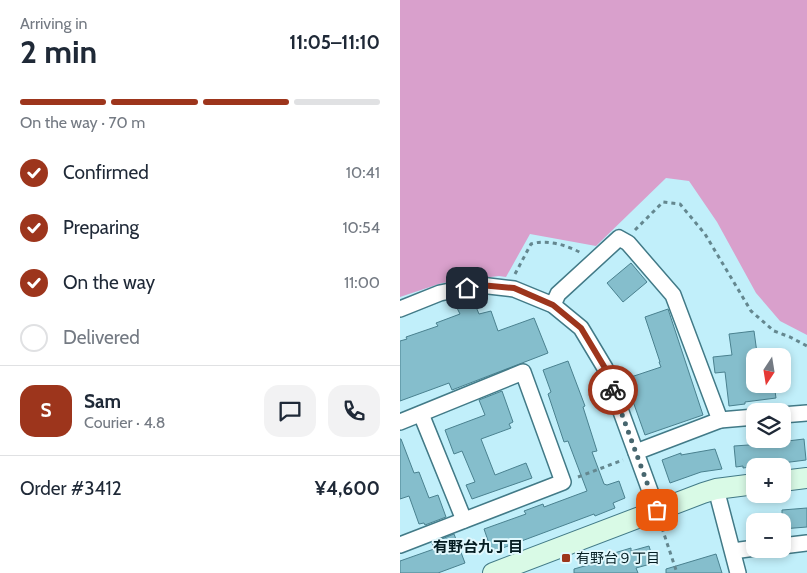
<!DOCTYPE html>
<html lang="en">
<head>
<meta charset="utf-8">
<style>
	:root { --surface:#fff; --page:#f2f2f3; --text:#1f2937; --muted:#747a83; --line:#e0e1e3; --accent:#9d351c }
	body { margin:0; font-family:Cabin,"Noto Sans JP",sans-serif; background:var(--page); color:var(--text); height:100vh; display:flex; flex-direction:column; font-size:19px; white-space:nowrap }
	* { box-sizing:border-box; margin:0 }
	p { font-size:16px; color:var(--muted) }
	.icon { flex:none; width:28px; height:28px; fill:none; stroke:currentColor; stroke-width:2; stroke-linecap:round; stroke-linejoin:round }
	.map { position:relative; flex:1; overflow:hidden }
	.sheet { display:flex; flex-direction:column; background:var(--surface); width:400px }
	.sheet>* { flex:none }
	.needle { width:32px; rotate:192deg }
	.buttons { position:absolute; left:346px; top:348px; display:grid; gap:10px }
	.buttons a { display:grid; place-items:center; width:45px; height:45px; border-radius:10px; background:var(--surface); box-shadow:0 2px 8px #0003; font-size:25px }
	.pin { position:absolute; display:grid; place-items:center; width:42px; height:42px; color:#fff; margin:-21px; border-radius:10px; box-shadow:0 2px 8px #0006 }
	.courier { position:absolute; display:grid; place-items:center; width:50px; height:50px; margin:-25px; border:4px solid #9d351c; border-radius:50%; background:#fff; color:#222; box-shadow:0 1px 6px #0007 }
	.head em { font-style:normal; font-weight:800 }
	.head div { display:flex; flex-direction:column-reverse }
	.head { display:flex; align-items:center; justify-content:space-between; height:85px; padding:0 20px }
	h1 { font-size:32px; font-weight:800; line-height:38px }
	.bar { display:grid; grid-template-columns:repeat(4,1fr); gap:8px 5px; align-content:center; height:60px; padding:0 20px }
	.bar i { height:6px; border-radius:4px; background:var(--line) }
	.bar .on { background:var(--accent) }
	.bar p { grid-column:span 4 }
	.line { display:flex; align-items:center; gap:12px; padding:0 20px; border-top:1px solid var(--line) }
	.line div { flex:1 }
	.round { display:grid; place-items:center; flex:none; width:52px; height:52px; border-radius:15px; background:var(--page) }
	ol { padding:0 20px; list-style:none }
	li { display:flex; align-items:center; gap:15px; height:55px }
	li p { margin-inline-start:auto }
	li .icon { padding:5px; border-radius:50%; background:var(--accent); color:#fff; stroke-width:4 }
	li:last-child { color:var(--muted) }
	li i { width:28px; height:28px; border:2px solid var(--line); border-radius:50% }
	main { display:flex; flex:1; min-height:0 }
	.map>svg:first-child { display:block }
	.green { fill:#d9a0cc }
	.building { fill:#85becc; stroke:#4a818f }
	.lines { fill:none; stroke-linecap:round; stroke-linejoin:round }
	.street-casing { stroke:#427a87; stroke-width:18 }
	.secondary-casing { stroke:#427a87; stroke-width:22 }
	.path { stroke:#64878f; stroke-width:3; stroke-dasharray:4 4; stroke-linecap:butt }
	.street { stroke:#fff; stroke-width:15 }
	.secondary { stroke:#d9fae6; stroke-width:20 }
	.done { stroke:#47666e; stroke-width:5; stroke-dasharray:0 9 }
	.route { stroke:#9d351c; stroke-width:6 }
	.poi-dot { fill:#9d351c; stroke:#e1f8fd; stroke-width:2 }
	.labels { text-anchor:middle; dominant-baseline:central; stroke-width:4; stroke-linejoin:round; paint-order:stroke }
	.poi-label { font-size:14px; fill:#051d22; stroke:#e1f8fd; text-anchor:start }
	.neighbourhood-label { font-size:15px; font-weight:bold; fill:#051d22; stroke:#e1f8fd }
</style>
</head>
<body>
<main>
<section class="sheet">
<div class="head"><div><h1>2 min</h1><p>Arriving in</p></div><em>11:05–11:10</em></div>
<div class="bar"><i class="on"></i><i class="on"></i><i class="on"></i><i></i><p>On the way · 70 m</p></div>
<ol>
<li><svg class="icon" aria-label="check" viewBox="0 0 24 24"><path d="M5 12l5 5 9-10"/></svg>Confirmed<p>10:41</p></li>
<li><svg class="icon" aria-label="check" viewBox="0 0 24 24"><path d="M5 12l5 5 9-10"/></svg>Preparing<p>10:54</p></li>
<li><svg class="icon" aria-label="check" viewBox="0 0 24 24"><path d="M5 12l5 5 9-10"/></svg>On the way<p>11:00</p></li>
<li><i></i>Delivered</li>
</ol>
<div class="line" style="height:90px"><b class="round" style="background:var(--accent);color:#fff">S</b><div><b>Sam</b><p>Courier · 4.8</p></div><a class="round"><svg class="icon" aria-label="chat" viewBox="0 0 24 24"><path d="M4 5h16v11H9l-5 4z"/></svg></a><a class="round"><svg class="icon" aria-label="phone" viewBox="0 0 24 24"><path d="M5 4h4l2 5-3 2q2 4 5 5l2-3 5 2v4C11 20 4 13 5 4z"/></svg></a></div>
<div class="line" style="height:65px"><div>Order #3412</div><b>¥4,600</b></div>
</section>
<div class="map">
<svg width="407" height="573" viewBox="0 0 407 573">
	<rect width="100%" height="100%" fill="#c1effa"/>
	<polygon class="green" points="0,0 407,0 407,335 380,321 356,293 317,222 289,181 266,178 196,246 130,234 106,277 99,276 42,283 0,297"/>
	<g class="building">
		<polygon points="231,263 247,282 223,302 207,283"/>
		<polygon points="74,302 79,314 91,311 98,331 134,318 148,353 52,390 49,383 0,401 0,341 7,339 6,337 38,326 36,323 60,314 57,308"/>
		<polygon points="268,309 303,415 245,435 225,379 261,367 259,362 260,362 245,317"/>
		<polygon points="354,331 357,353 355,353 355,384 374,384 376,398 345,402 345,404 329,406 325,372 315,373 313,357 332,355 329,334"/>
		<polygon points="168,361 185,406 183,407 197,451 192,452 204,484 207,485 219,481 225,498 213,503 215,508 195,516 194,514 92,552 84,529 126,514 124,511 143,504 144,507 187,491 168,441 164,442 148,394 151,392 143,370"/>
		<polygon points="102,391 113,422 109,424 111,428 81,439 95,475 126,463 132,478 72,499 66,485 75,482 62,451 54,454 45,430 85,415 79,400"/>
		<polygon points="0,439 1,439 14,473 19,472 29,498 38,495 46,517 25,525 24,523 19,524 9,496 0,499"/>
		<polygon points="404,439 406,460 343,468 343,466 336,467 334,446 363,444"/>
		<polygon points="315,449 322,469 301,472 270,483 262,460 281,453 281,455"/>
		<polygon points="407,508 407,527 382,529 382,510"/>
		<polygon points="54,534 65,563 38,573 0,573 0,561 34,549 32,543"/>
		<polygon points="249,546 254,563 236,568 238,573 174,573 174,569 202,561 201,557 231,548 231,551"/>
		<polygon points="316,554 322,573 266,573 266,569"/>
	</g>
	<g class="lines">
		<g class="street-casing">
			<g id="street">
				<polyline points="153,305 158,294 219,238 228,243 273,295 320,420"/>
				<polyline points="0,309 40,293 80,285 114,289 153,305 181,328 205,368 257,510"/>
				<polyline points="21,414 64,520"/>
				<polyline points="382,415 407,413"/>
				<polyline points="0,422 123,372 163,482 0,545"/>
				<polyline points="236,452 320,420 355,417"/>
				<polyline points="316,489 338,573"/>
				<polyline points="382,546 407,543"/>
				<polyline points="333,551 355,548"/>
			</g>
		</g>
		<g class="secondary-casing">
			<g id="secondary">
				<polyline points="382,481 407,478"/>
				<polyline points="93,573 303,493 316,489 355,484"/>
			</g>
		</g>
		<g class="path">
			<polyline points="235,230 263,202 280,204 305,234 351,311 374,331 390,337 407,346"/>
			<path d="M115 274 131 244C146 239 167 245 181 253"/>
			<polyline points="178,477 223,460"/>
			<polyline points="262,528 277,573"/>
		</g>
		<use href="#street" class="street"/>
		<use href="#secondary" class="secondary"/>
	</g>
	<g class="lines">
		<polyline class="done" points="213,390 257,510"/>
		<polyline class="route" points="67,288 80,285 114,288 153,305 181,328 205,368 213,390"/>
	</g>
	<rect class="poi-dot" x="161" y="553" width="10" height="10" rx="2.5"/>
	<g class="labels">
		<g class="poi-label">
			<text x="176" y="558">有野台９丁目</text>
		</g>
		<g class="neighbourhood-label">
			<text x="78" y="547">有野台九丁目</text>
		</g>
	</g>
</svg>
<div class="buttons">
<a><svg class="needle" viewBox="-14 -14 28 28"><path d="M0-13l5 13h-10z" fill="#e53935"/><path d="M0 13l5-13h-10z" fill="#747a83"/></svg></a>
<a><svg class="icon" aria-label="layers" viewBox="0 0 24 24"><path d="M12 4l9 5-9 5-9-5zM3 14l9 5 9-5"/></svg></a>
<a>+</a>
<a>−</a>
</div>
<div class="pin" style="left:257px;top:510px;background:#ea580c"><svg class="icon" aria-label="bag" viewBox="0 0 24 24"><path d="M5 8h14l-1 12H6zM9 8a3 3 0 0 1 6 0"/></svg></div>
<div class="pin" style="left:67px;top:288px;background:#1f2937"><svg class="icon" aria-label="home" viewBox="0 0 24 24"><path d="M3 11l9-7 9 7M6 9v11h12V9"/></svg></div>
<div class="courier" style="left:213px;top:390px"><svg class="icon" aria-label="bike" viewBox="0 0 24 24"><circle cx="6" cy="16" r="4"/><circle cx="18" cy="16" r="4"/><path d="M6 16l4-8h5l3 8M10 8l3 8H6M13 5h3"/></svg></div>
</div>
</main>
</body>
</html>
